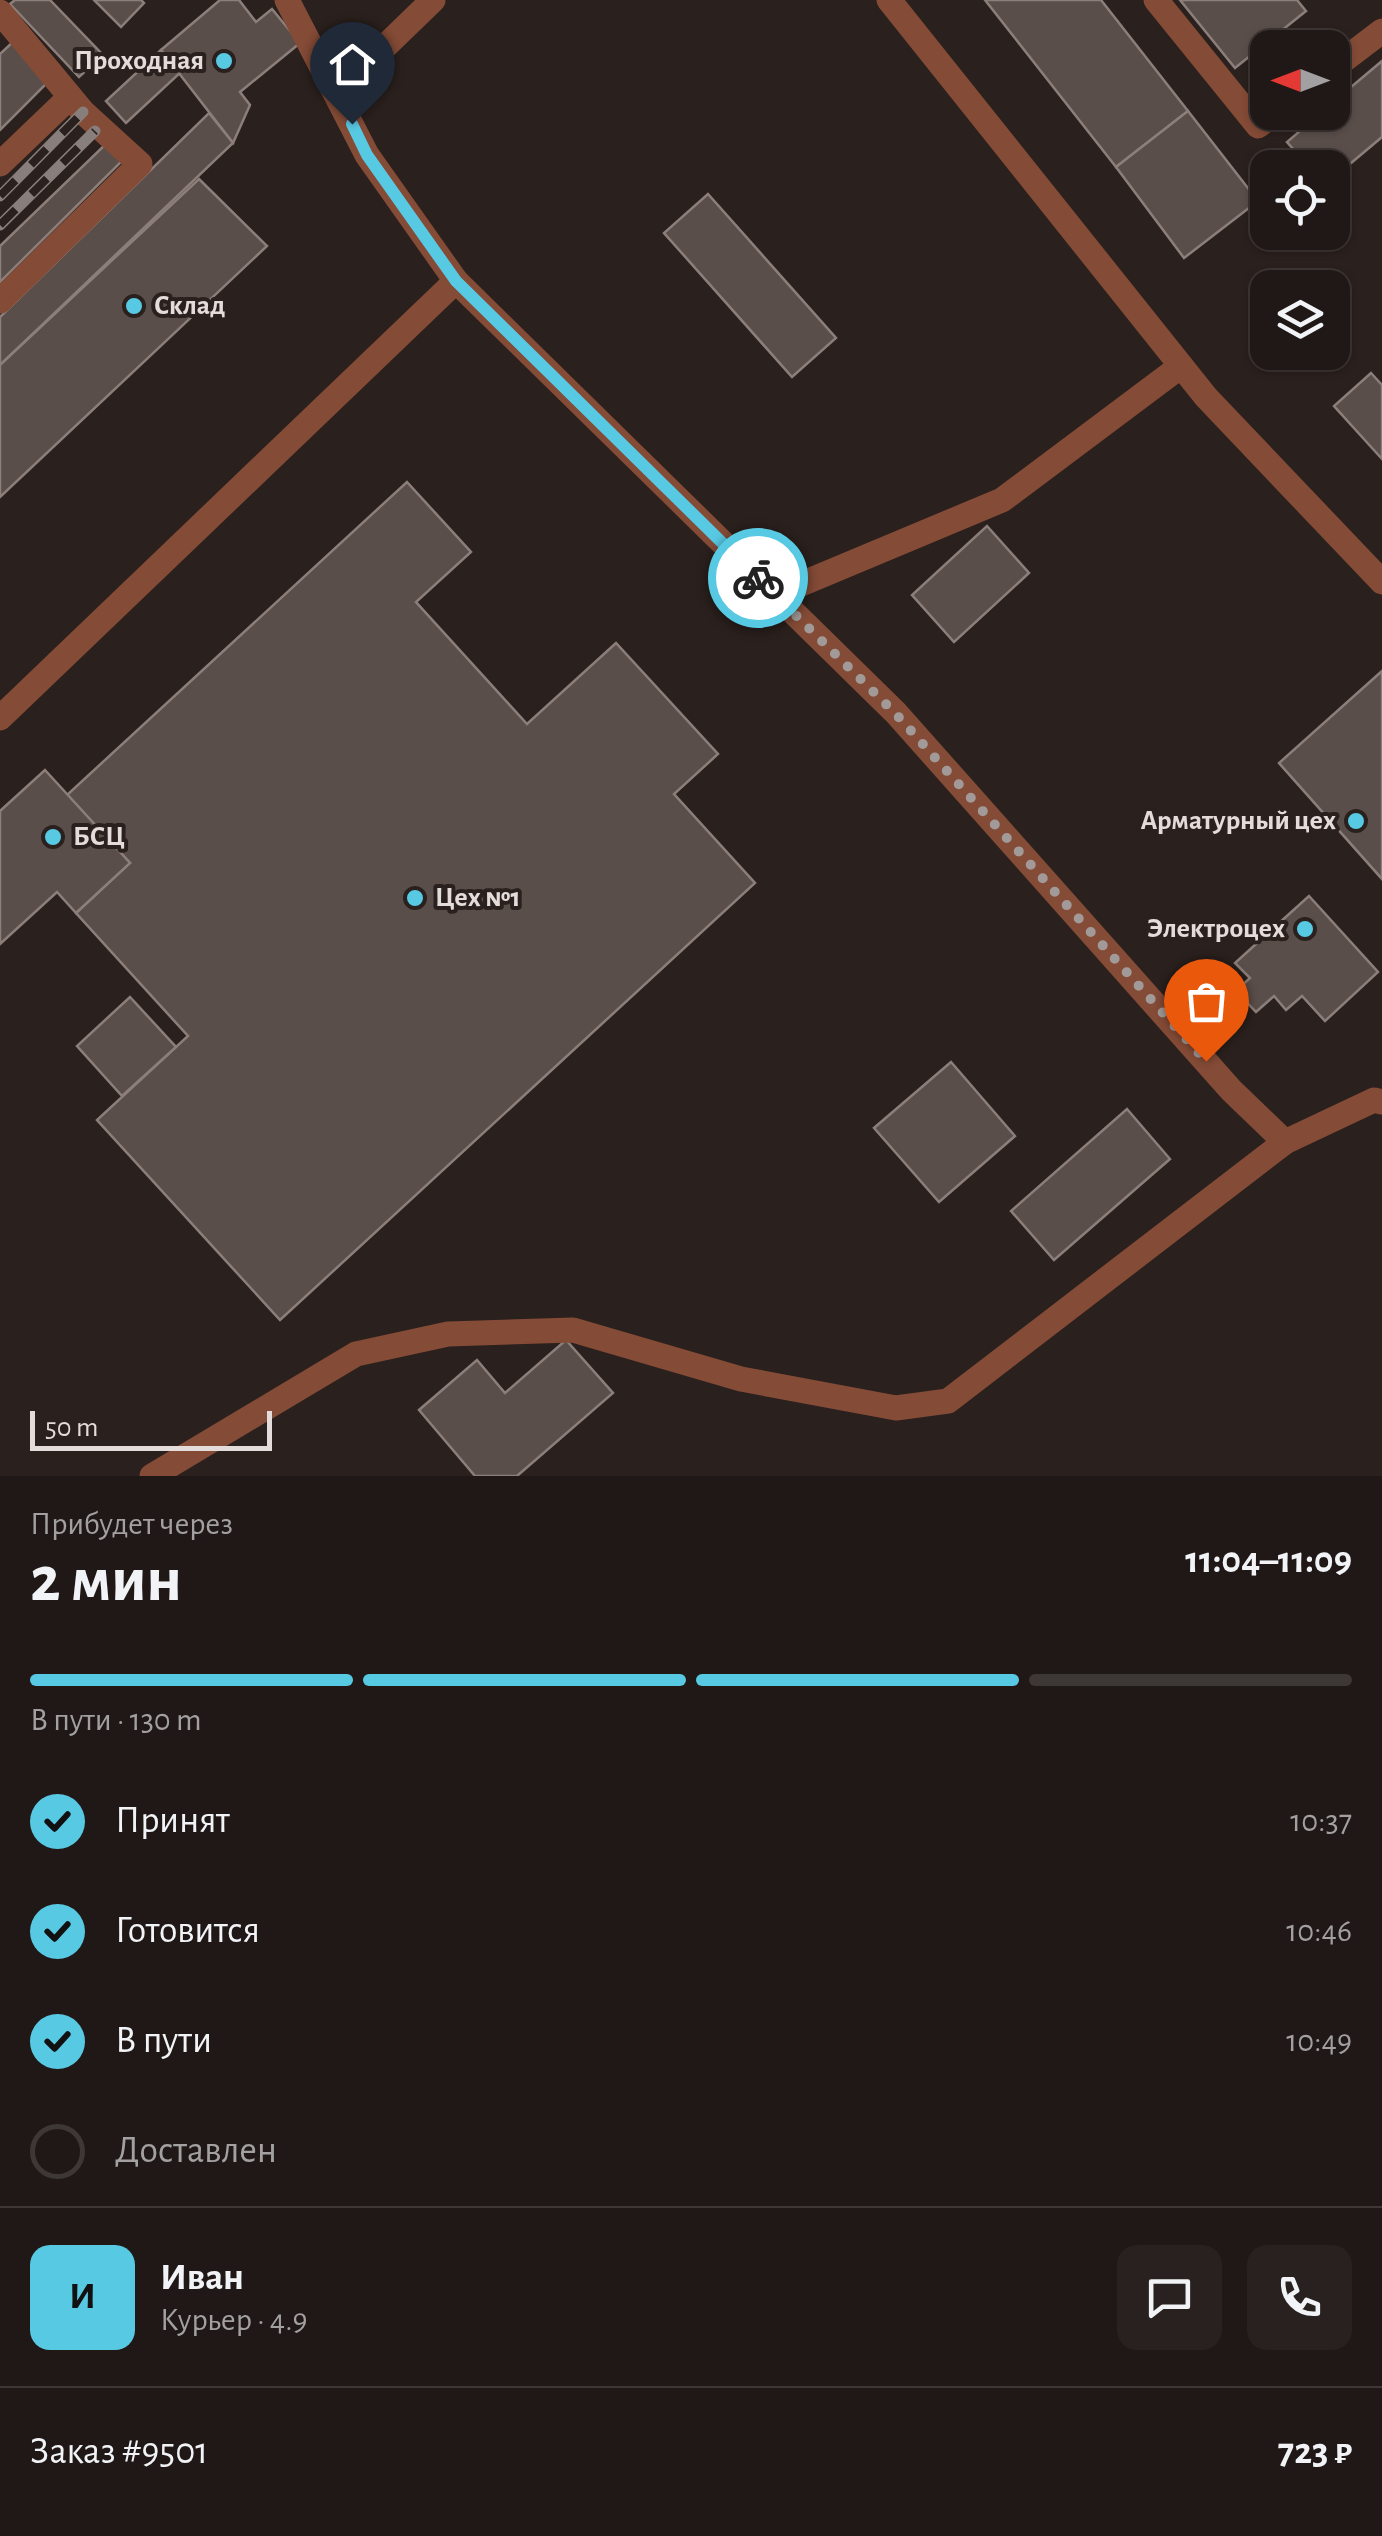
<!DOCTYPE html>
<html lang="ru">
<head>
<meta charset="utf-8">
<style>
	:root { --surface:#201816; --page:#28211f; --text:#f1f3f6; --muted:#a2a0a1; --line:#3d3735; --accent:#58c9e3 }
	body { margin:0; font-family:"Alegreya Sans",sans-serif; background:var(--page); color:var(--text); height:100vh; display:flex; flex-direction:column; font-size:38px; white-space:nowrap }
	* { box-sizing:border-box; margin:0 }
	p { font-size:32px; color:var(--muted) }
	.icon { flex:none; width:55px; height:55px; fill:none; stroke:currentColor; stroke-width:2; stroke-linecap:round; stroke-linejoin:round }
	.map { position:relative; height:1476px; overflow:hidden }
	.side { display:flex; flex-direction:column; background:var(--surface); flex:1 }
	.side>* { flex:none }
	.needle { width:65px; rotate:270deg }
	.fabs { position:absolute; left:1250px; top:30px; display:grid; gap:20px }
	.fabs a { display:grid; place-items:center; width:100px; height:100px; border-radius:20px; background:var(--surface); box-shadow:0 2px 8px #0004,0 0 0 2px var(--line); font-size:50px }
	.scale { position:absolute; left:30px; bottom:25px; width:242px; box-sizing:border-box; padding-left:10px; border:5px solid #e3dcda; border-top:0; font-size:28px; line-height:35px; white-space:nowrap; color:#e3dcda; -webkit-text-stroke:8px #2a201d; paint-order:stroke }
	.pin { position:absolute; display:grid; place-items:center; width:85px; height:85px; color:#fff; margin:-102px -42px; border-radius:50% 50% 50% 0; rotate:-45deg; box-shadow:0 0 10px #0007 }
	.pin .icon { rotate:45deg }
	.courier { position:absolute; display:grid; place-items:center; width:100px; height:100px; margin:-50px; border:8px solid #58c9e3; border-radius:50%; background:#fff; color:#222; box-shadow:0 2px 12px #0007 }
	.headline em { font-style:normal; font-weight:600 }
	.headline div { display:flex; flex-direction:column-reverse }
	.headline { display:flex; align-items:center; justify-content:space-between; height:170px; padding:0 30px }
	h1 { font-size:65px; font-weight:600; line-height:75px }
	.bar { display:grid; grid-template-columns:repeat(4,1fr); gap:15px 10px; align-content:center; height:120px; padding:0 30px }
	.bar i { height:12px; border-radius:8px; background:var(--line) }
	.bar .active { background:var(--accent) }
	.bar p { grid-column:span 4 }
	.line { display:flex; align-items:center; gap:25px; padding:0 30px; border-top:2px solid var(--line) }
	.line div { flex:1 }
	.round { display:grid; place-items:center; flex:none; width:105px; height:105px; border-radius:20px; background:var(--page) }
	ol { padding:0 30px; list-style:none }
	li { display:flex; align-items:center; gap:30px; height:110px }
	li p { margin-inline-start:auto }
	li .icon { padding:10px; border-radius:50%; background:var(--accent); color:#111; stroke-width:4 }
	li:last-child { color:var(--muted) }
	li i { width:55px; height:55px; border:5px solid var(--line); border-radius:50% }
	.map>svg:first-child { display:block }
	.building { fill:#5a4e4a; stroke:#8c7f7b; stroke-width:2.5 }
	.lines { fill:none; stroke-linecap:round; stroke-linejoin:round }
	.minor { stroke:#844b36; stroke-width:25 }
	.rail-casing { stroke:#887f7d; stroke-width:11 }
	.rail { stroke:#2a201d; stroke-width:8; stroke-dasharray:22; stroke-linecap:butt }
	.done { stroke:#a29a98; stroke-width:10; stroke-dasharray:0 18 }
	.route { stroke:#58c9e3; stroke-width:12 }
	.poi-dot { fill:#58c9e3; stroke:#2a201d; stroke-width:4 }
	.labels { text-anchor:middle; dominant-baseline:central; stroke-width:8; stroke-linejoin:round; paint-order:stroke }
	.poi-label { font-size:28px; font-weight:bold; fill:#e3dcda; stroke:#2a201d; text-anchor:end }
</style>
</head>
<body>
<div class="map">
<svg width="1382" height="1476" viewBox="0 0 1382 1476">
	<rect width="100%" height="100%" fill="#2a201d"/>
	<g class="building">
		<polygon points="15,0 50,0 103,55 79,77 10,4"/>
		<polygon points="94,0 141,0 144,3 121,27"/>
		<polygon points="220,0 239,0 256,22 272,9 300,43 240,92 250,105 233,143 161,50"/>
		<polygon points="985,0 1101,0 1188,111 1116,167"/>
		<polygon points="1180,0 1297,0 1306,11 1235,68"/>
		<polygon points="15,40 50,80 0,130 0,54"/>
		<polygon points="161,50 181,72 126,123 106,101"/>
		<polygon points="1382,61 1382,137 1332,179 1332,168 1310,168 1287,142 1322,112 1332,112 1332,103"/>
		<polygon points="1188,111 1258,201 1184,258 1116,167"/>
		<polygon points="209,113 233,143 0,365 0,317"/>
		<polygon points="110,140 126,157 0,282 0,246"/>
		<polygon points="199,179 267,246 0,497 0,365"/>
		<polygon points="708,194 836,338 792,377 664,233"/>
		<polygon points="1371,373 1382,385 1382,459 1334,406"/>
		<polygon points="407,482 471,552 416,602 527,724 616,643 718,754 674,794 755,883 280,1320 97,1120 188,1036 76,913 130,863 67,795"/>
		<polygon points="987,526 1029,573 954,642 912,595"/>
		<polygon points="1382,671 1382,879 1279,763"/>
		<polygon points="45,770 130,863 76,913 57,892 0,944 0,811"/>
		<polygon points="1309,896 1378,972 1325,1021 1302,996 1286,1010 1274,996 1256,1012 1236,991 1250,978 1235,963"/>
		<polygon points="130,997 176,1047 122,1096 77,1046"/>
		<polygon points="951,1062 1015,1136 939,1202 874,1128"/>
		<polygon points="1127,1109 1170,1159 1054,1260 1011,1211"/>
		<polygon points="566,1340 613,1393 517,1476 475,1476 419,1410 477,1360 505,1393"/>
	</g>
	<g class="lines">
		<g class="minor">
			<polyline points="287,0 367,155 456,281 896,713 1231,1090 1285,1142 1374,1100 1382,1102"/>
			<polyline points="889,0 1206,397 1382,582"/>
			<polyline points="1156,0 1258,126 1276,112"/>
			<polyline points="0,12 83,112 140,164 0,301"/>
			<polyline points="1332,69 1382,31"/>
			<polyline points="336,94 433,0"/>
			<polyline points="0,164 70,97"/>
			<polyline points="775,595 1002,500 1181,366"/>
			<polyline points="0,718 456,281"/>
			<polyline points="152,1476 356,1354 448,1334 573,1330 741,1379 896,1408 948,1401 1285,1142"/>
		</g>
		<g class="rail-casing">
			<g id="rail">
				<polyline points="0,196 83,112"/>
				<polyline points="0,225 95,131"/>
			</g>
		</g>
		<use href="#rail" class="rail"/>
	</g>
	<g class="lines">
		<polyline class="done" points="758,578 896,714 1206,1061"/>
		<polyline class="route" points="352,124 367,155 456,281 758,578"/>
	</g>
	<g class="poi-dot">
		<circle cx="224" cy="61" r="10"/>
		<circle cx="134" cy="306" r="10"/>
		<circle cx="1356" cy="821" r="10"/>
		<circle cx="53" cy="837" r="10"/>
		<circle cx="415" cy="898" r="10"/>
		<circle cx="1305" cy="929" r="10"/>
	</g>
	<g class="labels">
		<g class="poi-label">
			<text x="204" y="61">Проходная</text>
			<text x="154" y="306" text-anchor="start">Склад</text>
			<text x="1336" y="821">Арматурный цех</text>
			<text x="73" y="837" text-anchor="start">БСЦ</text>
			<text x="435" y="898" text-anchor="start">Цех №1</text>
			<text x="1285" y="929">Электроцех</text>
		</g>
	</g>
</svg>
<div class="fabs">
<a><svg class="needle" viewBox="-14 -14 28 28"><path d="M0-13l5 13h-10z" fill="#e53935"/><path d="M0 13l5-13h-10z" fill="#a2a0a1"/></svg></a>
<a><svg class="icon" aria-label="locate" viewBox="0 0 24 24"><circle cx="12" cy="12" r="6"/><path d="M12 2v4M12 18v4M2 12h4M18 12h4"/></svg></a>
<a><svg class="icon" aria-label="layers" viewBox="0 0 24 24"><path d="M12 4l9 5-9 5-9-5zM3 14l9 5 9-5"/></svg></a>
</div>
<div class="scale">50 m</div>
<div class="pin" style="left:1206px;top:1061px;background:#ea580c"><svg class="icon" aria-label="bag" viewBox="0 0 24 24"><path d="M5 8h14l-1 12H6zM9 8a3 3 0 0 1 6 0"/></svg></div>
<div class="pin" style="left:352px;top:124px;background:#1f2937"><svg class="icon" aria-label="home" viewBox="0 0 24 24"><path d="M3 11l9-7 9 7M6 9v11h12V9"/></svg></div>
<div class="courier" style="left:758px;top:578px"><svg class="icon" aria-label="bike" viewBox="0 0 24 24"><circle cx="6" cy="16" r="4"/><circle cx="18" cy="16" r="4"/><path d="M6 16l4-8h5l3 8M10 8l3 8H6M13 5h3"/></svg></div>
</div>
<section class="side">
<div class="headline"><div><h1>2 мин</h1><p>Прибудет через</p></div><em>11:04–11:09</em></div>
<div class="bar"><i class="active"></i><i class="active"></i><i class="active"></i><i></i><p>В пути · 130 m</p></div>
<ol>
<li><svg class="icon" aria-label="check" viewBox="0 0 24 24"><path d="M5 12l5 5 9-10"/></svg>Принят<p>10:37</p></li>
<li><svg class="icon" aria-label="check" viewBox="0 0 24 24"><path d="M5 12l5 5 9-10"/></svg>Готовится<p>10:46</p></li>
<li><svg class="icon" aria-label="check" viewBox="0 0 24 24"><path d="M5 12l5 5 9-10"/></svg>В пути<p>10:49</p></li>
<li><i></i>Доставлен</li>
</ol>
<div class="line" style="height:180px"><b class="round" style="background:var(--accent);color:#111">И</b><div><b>Иван</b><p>Курьер · 4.9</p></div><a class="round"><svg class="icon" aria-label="chat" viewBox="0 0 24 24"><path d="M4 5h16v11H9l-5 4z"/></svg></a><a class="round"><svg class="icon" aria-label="phone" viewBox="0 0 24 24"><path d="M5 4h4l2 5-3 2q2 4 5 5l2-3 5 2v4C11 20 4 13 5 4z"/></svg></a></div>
<div class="line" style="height:130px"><div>Заказ #9501</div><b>723 ₽</b></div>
</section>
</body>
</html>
